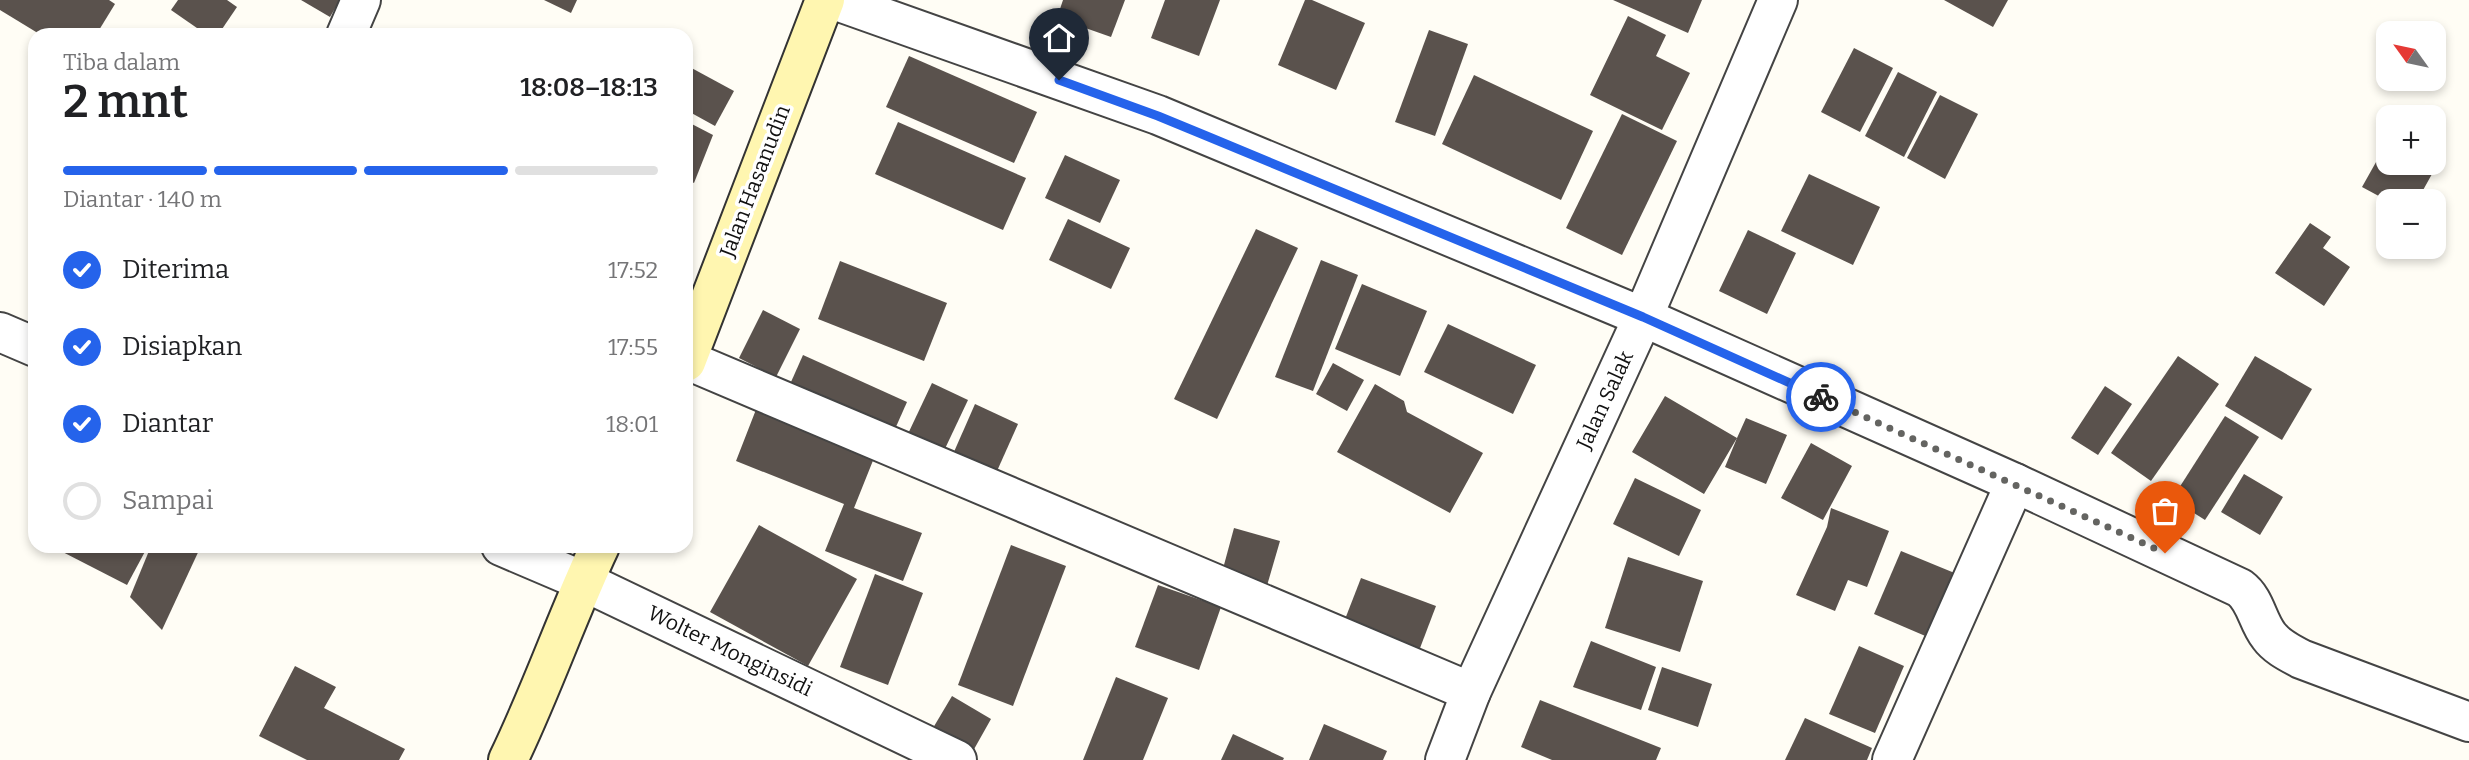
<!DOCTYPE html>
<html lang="id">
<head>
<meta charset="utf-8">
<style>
	:root { --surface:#fff; --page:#f6f6f6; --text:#202124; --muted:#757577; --line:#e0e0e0; --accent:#2563eb }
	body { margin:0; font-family:Bitter,serif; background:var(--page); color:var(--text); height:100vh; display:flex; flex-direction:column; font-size:26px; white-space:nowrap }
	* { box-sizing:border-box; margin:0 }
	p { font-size:23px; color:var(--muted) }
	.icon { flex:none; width:38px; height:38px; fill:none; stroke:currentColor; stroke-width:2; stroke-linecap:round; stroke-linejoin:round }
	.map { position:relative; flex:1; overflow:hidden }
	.details { position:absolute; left:28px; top:28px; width:665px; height:525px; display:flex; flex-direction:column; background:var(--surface); border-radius:21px; box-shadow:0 4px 10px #0003 }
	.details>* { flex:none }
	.needle { width:46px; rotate:303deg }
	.fabs { position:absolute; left:2376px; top:21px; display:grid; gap:14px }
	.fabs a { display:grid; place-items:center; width:70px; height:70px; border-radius:14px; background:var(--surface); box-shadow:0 4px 10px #0003; font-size:35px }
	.pin { position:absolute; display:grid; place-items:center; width:60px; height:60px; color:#fff; margin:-72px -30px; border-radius:50% 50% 50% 0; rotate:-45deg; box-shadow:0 0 7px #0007 }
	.pin .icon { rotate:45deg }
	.courier { position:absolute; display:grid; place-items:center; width:70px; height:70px; margin:-35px; border:5px solid #2563eb; border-radius:50%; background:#fff; color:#222; box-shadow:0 2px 9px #0007 }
	.head em { font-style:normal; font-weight:600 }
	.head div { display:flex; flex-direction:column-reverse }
	.head { display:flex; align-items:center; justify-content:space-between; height:119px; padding:0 35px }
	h1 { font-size:46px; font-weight:600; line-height:52px }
	.bar { display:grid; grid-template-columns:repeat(4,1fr); gap:10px 7px; align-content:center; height:84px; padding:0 35px }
	.bar i { height:9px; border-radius:5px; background:var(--line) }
	.bar .selected { background:var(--accent) }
	.bar p { grid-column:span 4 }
	ol { padding:0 35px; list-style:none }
	li { display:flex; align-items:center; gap:21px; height:77px }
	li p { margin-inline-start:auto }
	li .icon { padding:7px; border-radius:50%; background:var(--accent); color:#fff; stroke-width:4 }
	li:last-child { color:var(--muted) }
	li i { width:38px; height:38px; border:4px solid var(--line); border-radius:50% }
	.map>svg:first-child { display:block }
	.building { fill:#5a524d }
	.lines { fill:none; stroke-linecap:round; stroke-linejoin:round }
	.minor-casing { stroke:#444; stroke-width:42 }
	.secondary-casing { stroke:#333; stroke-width:42 }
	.minor { stroke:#fff; stroke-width:38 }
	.secondary { stroke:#fff6b0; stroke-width:38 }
	.done { stroke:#646461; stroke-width:7; stroke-dasharray:0 12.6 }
	.route { stroke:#2563eb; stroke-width:9 }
	.labels { text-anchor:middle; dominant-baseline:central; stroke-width:7; stroke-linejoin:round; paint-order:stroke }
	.street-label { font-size:21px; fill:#111; stroke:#fff }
</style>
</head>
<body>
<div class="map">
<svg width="2469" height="760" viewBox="0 0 2469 760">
	<rect width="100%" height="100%" fill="#fffdf5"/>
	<g class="building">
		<polygon points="0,0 109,0 115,4 96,35 41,35 0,10"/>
		<polygon points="178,0 227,0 237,7 218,35 207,35 171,10"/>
		<polygon points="301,0 340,0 330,17"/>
		<polygon points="544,0 577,0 571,13"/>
		<polygon points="1063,0 1125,0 1111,37 1057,18"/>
		<polygon points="1165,0 1220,0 1199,56 1151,38"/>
		<polygon points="1305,0 1312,0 1365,23 1336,90 1278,65"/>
		<polygon points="1613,0 1702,0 1688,33"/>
		<polygon points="1944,0 2008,0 1993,27"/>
		<polygon points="1628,16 1666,35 1656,56 1690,73 1662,130 1590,95"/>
		<polygon points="1429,30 1468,44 1435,136 1395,122"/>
		<polygon points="1854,48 1893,68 1860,132 1821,112"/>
		<polygon points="909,56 1037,112 1014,163 886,107"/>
		<polygon points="686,65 734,91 715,126 686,110"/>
		<polygon points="1898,72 1937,92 1904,157 1865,136"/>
		<polygon points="1474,75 1593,131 1561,200 1442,144"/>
		<polygon points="1940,95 1978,114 1945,179 1907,158"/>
		<polygon points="1622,114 1677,141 1622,255 1566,228"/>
		<polygon points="686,121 713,135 694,183 686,179"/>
		<polygon points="898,122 1026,178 1003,230 875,174"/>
		<polygon points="2389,139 2389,163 2437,165 2417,201 2388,201 2362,187"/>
		<polygon points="1065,155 1120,180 1100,223 1045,198"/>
		<polygon points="1809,174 1880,207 1853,265 1781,231"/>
		<polygon points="1068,219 1130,248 1111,289 1049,260"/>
		<polygon points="2310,223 2331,237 2323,248 2350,267 2324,306 2275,273"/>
		<polygon points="1256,229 1298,248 1217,419 1174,399"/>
		<polygon points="1748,230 1796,253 1767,314 1719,291"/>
		<polygon points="1321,260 1358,275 1313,391 1275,377"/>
		<polygon points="840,261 947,303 924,361 818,319"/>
		<polygon points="1362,284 1427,311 1400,376 1335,349"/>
		<polygon points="763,310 800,329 776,377 739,358"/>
		<polygon points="1448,324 1536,365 1513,414 1424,372"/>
		<polygon points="803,355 907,402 891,438 787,391"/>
		<polygon points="2178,356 2219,384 2151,481 2111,453"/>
		<polygon points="2255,356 2312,389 2282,440 2225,406"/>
		<polygon points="1333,363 1364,380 1347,411 1316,394"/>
		<polygon points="932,383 968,400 942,455 906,438"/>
		<polygon points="1375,384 1404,401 1407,412 1483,453 1450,513 1337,452"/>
		<polygon points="2105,386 2132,404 2098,455 2071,438"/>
		<polygon points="1665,396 1737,438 1746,418 1787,435 1766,484 1725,467 1737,438 1704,494 1632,452"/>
		<polygon points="975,404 1018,424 993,480 950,461"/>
		<polygon points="757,407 876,453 854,508 922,533 903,581 825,551 844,504 736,461"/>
		<polygon points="2225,416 2259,437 2205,520 2172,499"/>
		<polygon points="1811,443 1852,466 1823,520 1781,498"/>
		<polygon points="2244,474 2283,497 2260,535 2221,512"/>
		<polygon points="1635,478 1701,510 1679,556 1613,524"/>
		<polygon points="1831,508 1889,531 1867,587 1848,580 1835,611 1796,595 1827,527"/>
		<polygon points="759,525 857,579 808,666 710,612"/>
		<polygon points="1234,528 1280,541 1266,589 1221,576"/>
		<polygon points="1011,545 1066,566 1013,706 958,685"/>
		<polygon points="51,546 148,546 127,585"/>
		<polygon points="151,546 201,546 162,630 130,597"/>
		<polygon points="1901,551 1957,574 1930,638 1874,614"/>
		<polygon points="1628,557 1703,581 1680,652 1605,628"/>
		<polygon points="875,574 923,593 888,685 840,667"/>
		<polygon points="1361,578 1436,606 1417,656 1342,627"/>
		<polygon points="1158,585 1221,607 1199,670 1135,647"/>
		<polygon points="1591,641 1656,667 1641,710 1573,687"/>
		<polygon points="1859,646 1904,666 1875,733 1829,714"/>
		<polygon points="295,666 336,687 324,708 405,749 399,760 307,760 259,736"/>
		<polygon points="1662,667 1712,684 1698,727 1648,710"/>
		<polygon points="1116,677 1168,698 1143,760 1083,760"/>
		<polygon points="952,696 991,719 973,751 933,728"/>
		<polygon points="1540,700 1661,748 1656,760 1552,760 1521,747"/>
		<polygon points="1805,718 1872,748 1867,760 1785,760"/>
		<polygon points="1324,724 1387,751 1383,760 1309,760"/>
		<polygon points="1233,734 1284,758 1283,760 1221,760"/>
	</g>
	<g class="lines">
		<g class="minor-casing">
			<g id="minor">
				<path d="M834 0 1158 115 1643 317 2015 483 2240 588C2256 600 2257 621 2269 636 2277 647 2290 653 2301 659L2469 722"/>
				<polyline points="346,35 361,0"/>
				<polyline points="0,332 35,347"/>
				<polyline points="687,360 1471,692"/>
				<polyline points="501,546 583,581 957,760"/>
				<polyline points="1445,760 1471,692 1643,317 1778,0"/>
				<polyline points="1892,760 2015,483"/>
			</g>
		</g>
		<g class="secondary-casing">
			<g id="secondary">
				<polyline points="686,362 825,0"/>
				<path d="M508 760C542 690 567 616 600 546"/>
			</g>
		</g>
		<use href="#minor" class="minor"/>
		<use href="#secondary" class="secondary"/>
	</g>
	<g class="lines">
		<polyline class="done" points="1821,397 2165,553"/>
		<polyline class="route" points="1059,80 1158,116 1209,137 1643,317 1821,397"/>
	</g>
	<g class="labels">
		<g class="street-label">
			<text transform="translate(755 181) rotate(-69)">Jalan Hasanudin</text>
			<text transform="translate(1605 400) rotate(-65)">Jalan Salak</text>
			<text transform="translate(730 651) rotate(26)">Wolter Monginsidi</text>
		</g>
	</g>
</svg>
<div class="fabs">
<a><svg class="needle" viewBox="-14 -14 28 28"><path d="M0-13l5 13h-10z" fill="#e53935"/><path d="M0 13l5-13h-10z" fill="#757577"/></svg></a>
<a>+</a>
<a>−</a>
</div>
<div class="pin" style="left:2165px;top:553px;background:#ea580c"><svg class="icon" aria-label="bag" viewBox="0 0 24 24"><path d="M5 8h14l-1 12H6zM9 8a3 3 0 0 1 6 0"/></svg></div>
<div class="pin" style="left:1059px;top:80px;background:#1f2937"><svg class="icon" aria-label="home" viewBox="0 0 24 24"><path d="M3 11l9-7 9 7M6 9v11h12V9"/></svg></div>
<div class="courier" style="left:1821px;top:397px"><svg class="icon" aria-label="bike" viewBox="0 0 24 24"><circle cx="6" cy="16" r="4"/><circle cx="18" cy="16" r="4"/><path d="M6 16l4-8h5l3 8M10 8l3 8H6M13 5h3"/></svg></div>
<section class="details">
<div class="head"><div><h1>2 mnt</h1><p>Tiba dalam</p></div><em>18:08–18:13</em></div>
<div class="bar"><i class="selected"></i><i class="selected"></i><i class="selected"></i><i></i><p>Diantar · 140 m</p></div>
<ol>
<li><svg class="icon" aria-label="check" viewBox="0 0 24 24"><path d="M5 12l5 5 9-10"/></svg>Diterima<p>17:52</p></li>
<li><svg class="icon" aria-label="check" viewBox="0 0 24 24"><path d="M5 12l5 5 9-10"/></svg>Disiapkan<p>17:55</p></li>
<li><svg class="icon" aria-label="check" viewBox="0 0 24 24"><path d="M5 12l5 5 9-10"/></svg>Diantar<p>18:01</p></li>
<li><i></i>Sampai</li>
</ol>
</section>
</div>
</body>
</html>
